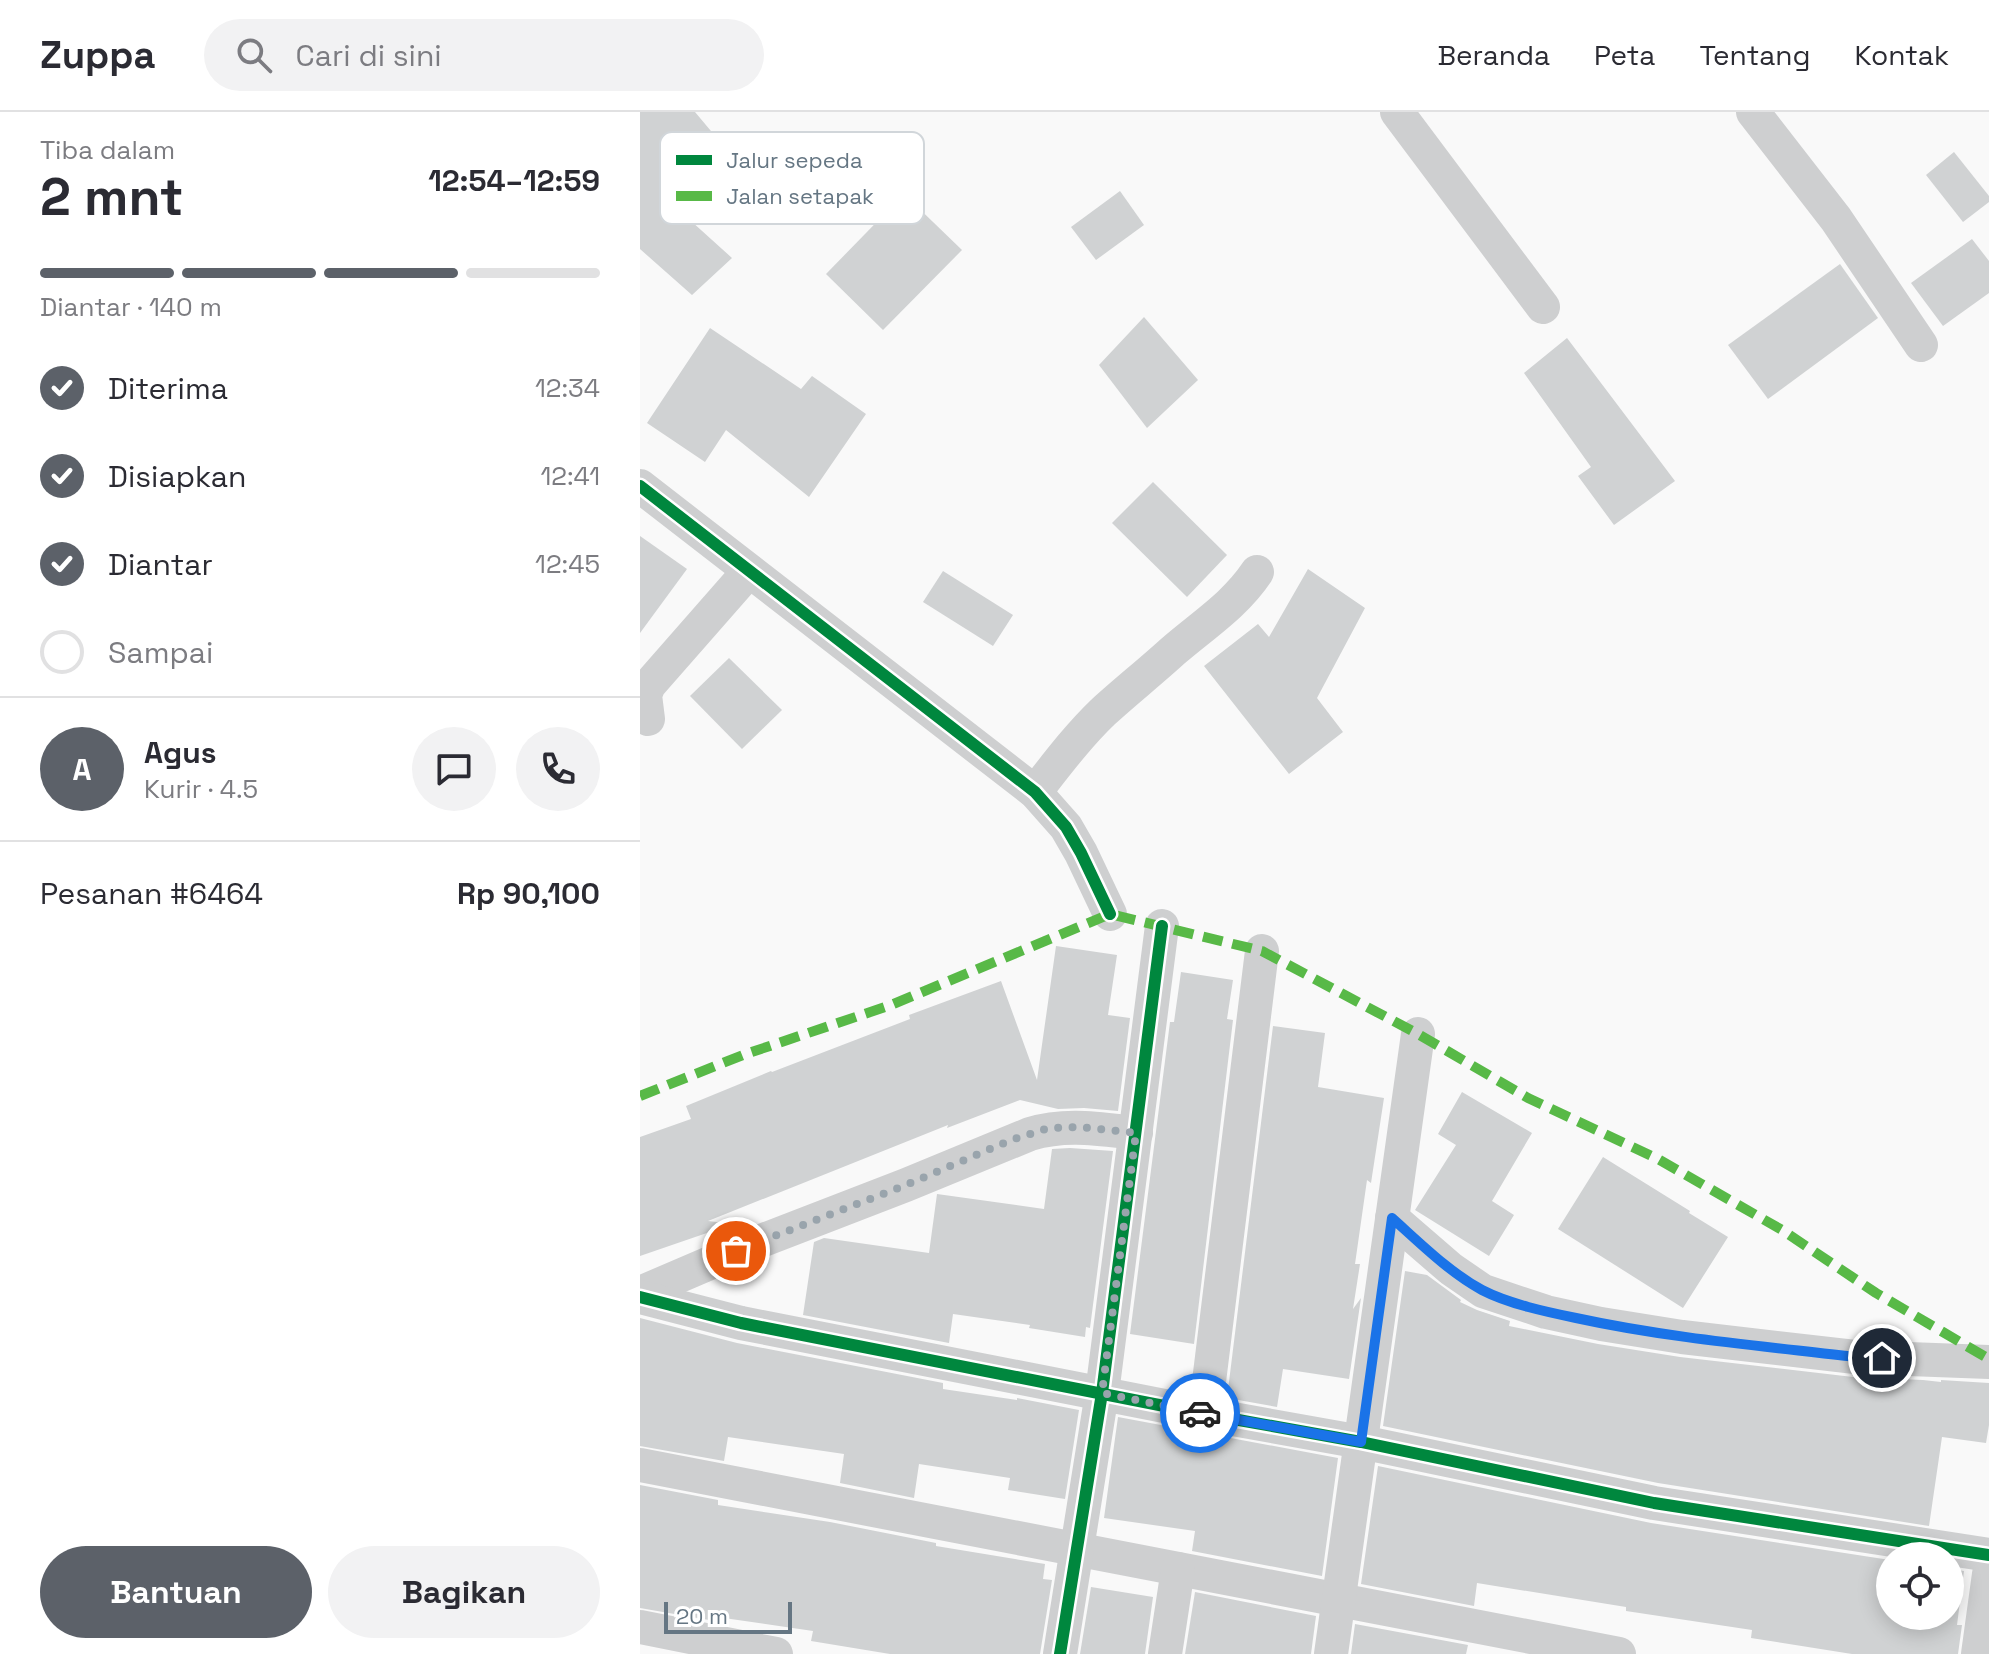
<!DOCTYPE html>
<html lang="id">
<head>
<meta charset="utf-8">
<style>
	:root { --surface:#fff; --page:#f2f2f3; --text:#2b2b33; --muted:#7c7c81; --line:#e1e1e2; --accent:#5c6169 }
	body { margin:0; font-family:"Space Grotesk",sans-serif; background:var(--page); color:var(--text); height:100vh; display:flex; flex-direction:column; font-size:30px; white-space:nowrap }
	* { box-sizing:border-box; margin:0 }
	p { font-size:26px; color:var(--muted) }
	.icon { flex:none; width:44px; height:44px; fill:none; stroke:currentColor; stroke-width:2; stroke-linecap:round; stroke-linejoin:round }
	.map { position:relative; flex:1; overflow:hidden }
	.side { display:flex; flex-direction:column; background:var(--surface); width:640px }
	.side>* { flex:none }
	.tools { position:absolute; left:1236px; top:1430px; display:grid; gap:16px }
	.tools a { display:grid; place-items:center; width:88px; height:88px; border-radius:50%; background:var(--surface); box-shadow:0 4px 20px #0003; font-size:40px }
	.scale { position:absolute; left:24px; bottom:20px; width:128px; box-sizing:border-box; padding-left:8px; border:4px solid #657683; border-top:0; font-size:22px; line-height:28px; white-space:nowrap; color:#657683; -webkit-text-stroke:6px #fff; paint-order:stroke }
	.pin { position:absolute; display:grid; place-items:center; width:68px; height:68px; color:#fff; margin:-34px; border:4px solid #fff; border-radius:50%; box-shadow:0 2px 8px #0007 }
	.courier { position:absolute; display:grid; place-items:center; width:80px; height:80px; margin:-40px; border:6px solid #1a73e8; border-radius:50%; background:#fff; color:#222; box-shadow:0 2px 10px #0007 }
	.head em { font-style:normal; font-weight:800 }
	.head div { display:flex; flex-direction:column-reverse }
	.head { display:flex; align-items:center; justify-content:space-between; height:136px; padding:0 40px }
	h1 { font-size:52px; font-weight:800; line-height:60px }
	.bar { display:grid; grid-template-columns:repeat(4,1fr); gap:12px 8px; align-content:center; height:96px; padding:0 40px }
	.bar i { height:10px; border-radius:6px; background:var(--line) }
	.bar .active { background:var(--accent) }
	.bar p { grid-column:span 4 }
	.line { display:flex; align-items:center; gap:20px; padding:0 40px; border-top:2px solid var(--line) }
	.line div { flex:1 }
	.round { display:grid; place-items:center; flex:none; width:84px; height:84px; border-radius:42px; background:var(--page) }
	ol { padding:0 40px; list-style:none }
	li { display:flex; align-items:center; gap:24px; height:88px }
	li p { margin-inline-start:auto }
	li .icon { padding:8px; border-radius:50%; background:var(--accent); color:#fff; stroke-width:4 }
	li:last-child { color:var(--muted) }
	li i { width:44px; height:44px; border:4px solid var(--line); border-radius:50% }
	.primary-button { display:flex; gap:16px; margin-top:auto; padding:16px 40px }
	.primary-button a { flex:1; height:92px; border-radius:48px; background:var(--accent); color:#fff; font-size:32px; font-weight:800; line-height:92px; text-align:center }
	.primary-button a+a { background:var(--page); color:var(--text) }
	header { display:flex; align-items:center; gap:48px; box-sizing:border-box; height:112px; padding:0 40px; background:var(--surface); border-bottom:2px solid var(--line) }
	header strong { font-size:38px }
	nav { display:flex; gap:44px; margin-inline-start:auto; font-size:28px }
	.search { width:560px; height:72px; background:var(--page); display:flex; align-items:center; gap:20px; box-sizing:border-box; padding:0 28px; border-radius:44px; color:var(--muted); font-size:30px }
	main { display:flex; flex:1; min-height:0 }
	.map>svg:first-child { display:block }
	.building { fill:#d0d2d3 }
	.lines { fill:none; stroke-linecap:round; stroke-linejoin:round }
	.street { stroke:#cecfd0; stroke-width:34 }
	.quiet { stroke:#58b947; stroke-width:10; stroke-dasharray:20 10; stroke-linecap:butt }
	.cycleway-casing { stroke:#fff; stroke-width:17 }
	.cycleway { stroke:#00873e; stroke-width:12 }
	.done { stroke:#99a4ac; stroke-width:8; stroke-dasharray:0 14.4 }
	.route { stroke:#1a73e8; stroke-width:10 }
	.key { fill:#fff; stroke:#d1d6da; stroke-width:2 }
	.key-label { font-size:22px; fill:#657683 }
</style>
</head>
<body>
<header>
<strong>Zuppa</strong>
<div class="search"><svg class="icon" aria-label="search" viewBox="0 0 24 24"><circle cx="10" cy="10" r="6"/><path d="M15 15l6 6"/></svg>Cari di sini</div>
<nav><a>Beranda</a><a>Peta</a><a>Tentang</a><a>Kontak</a></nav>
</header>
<main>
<section class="side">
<div class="head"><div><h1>2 mnt</h1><p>Tiba dalam</p></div><em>12:54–12:59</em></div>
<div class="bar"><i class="active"></i><i class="active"></i><i class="active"></i><i></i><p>Diantar · 140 m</p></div>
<ol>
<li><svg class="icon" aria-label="check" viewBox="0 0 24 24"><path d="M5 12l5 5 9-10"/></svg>Diterima<p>12:34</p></li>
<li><svg class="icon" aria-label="check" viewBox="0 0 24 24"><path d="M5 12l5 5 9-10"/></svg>Disiapkan<p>12:41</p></li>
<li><svg class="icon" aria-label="check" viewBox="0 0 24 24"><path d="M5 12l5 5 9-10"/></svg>Diantar<p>12:45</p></li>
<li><i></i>Sampai</li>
</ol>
<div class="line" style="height:144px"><b class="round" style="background:var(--accent);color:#fff">A</b><div><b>Agus</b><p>Kurir · 4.5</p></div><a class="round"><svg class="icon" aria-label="chat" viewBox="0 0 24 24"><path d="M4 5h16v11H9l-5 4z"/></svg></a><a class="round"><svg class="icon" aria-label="phone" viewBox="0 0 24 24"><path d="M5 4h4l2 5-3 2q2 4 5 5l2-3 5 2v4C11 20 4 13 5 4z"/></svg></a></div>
<div class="line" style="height:104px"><div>Pesanan #6464</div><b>Rp 90,100</b></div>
<div class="primary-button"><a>Bantuan</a><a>Bagikan</a></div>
</section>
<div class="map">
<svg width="1349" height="1542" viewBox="0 0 1349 1542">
	<rect width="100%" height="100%" fill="#f9f9f9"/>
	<g class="building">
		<polygon points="0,0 55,0 107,62 51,109 92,146 52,183 0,137"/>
		<polygon points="1314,40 1349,84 1349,90 1323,110 1286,63"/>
		<polygon points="480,79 504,113 456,148 431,115"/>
		<polygon points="264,82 322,138 243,218 186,162"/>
		<polygon points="1332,127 1349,149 1349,181 1303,214 1271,171"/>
		<polygon points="1200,152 1238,206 1128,287 1088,233"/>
		<polygon points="504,205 558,268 507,316 459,253"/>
		<polygon points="70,216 161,277 172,264 226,302 169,385 86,318 65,350 7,311"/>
		<polygon points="927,226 1035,369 974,413 938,364 951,355 884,261"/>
		<polygon points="513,370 587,443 547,485 472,411"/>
		<polygon points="0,424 47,457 0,521"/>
		<polygon points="668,457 725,496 677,586 703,620 649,662 564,554 618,512 629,525"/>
		<polygon points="303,459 373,503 353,534 283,490"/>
		<polygon points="89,546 142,598 102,637 50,584"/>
		<polygon points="416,834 477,843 468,903 490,906 478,999 444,996 418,997 380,988 307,1016 308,1013 68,1109 93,1112 0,1144 0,1025 51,1007 46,994 131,959 132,960 270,907 269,903 361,869 397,968"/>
		<polygon points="541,860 593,868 587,907 593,908 554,1232 490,1222 530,910 534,910"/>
		<polygon points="633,914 685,921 678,975 744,986 731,1071 727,1068 715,1152 720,1152 713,1197 721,1186 709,1267 643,1257 637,1295 587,1286"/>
		<polygon points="822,980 892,1021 852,1089 874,1103 849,1144 775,1098 816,1033 798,1022"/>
		<polygon points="430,1036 473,1039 450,1216 446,1215 445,1225 389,1216 390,1213 313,1202 309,1231 163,1203 174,1130 184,1126 289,1141 297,1082 404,1097 412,1037"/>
		<polygon points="963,1045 1050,1099 1049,1101 1088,1125 1043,1196 918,1117"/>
		<polygon points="765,1159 787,1163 821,1188 820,1190 837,1198 870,1209 869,1214 958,1232 1040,1245 1213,1265 1283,1268 1301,1270 1301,1268 1349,1271 1349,1313 1346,1331 1302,1325 1289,1414 1018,1371 743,1314"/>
		<polygon points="0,1206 97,1231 303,1271 303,1277 377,1288 377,1286 439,1298 425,1387 368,1378 370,1366 279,1352 274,1386 200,1371 204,1342 88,1325 84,1349 0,1334"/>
		<polygon points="478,1305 698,1346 682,1464 552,1439 555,1419 464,1406"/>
		<polygon points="738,1354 1011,1411 1250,1448 1250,1504 1310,1504 1310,1457 1324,1459 1317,1513 1322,1513 1318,1542 1212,1542 1111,1526 1112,1518 986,1499 986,1495 837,1471 834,1494 721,1472"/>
		<polygon points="0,1373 78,1388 78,1393 190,1410 296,1431 296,1434 405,1452 403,1467 412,1468 400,1542 250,1542 171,1529 173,1519 70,1504 69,1508 0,1496"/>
		<polygon points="451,1475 513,1485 505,1542 440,1542"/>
		<polygon points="555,1480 676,1504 671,1542 545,1542"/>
		<polygon points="715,1512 828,1533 826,1542 711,1542"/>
	</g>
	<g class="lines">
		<g class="street">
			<polyline points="757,0 903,195"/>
			<polyline points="1113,0 1196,107 1281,233"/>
			<polyline points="0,374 395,680 426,715 441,741 470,802"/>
			<polyline points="8,607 5,583 9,573 109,459"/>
			<path d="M395 680C417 652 438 624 463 600 486 579 510 560 533 539 563 513 595 493 617 460"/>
			<polyline points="752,1106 811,1157 843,1179 906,1200 961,1212 1042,1225 1215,1245 1349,1250"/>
			<path d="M0 1181 121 1129 266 1073 390 1022C426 1011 459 1017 496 1021"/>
			<polyline points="0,1185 101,1211 565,1302 721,1330 1014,1391 1349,1443"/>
			<polyline points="565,1302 622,839"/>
			<polyline points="0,1353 979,1542"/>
			<polyline points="0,1515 136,1542"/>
			<polyline points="420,1542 462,1281 522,814"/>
			<polyline points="525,1542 538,1457"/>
			<polyline points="691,1542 778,922"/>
			<polyline points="1338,1542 1349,1462"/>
		</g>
		<polyline class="quiet" points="0,984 103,943 251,893 470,802 622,839 778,922 888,986 1018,1047 1142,1118 1236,1181 1349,1247"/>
		<g class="cycleway-casing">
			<g id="cycleway">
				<polyline points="0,374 395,680 426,715 441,741 470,802"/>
				<polyline points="0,1185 101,1211 565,1302 721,1330 1014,1391 1349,1443"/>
				<polyline points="420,1542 462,1281 522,814"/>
			</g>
		</g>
		<use href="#cycleway" class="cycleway"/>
	</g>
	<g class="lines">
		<polyline class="done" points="96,1139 266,1073 371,1028 409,1016 440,1015 496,1021 462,1281 560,1301"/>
		<path class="route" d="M560 1301 721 1330 752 1106C780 1131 809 1160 842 1178 869 1192 907 1200 936 1206 1028 1226 1122 1234 1215 1245L1242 1246"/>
	</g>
	<rect x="20" y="20" width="264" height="92" rx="12" class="key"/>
	<rect x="36" y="43" width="36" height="10" fill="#00873e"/>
	<rect x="36" y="79" width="36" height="10" fill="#58b947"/>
	<g class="key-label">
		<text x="86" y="56">Jalur sepeda</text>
		<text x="86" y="92">Jalan setapak</text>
	</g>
</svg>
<div class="tools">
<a><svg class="icon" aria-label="locate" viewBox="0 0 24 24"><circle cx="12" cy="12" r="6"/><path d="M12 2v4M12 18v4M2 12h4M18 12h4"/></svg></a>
</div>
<div class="scale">20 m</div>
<div class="pin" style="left:96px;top:1139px;background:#ea580c"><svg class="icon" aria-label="bag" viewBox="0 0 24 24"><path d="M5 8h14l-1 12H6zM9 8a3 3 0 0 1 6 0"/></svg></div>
<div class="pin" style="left:1242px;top:1246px;background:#1f2937"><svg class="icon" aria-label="home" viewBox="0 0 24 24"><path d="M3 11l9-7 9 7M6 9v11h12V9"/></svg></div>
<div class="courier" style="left:560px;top:1301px"><svg class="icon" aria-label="car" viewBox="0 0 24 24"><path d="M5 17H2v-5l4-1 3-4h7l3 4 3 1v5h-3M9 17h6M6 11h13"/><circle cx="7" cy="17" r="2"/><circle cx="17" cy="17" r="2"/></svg></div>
</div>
</main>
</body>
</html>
